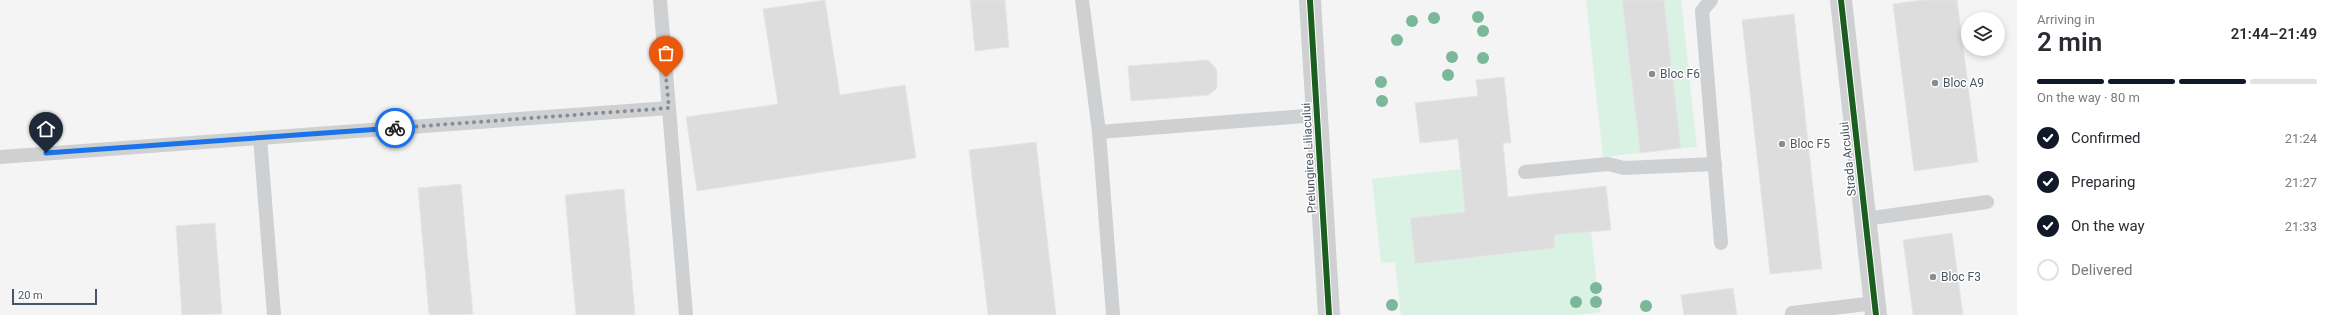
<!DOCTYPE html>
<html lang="en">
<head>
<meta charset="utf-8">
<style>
	:root { --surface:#fff; --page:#f7f7f7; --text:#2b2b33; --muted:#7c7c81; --line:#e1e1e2; --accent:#111827 }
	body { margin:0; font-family:Roboto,sans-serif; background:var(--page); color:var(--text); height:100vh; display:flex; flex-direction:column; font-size:15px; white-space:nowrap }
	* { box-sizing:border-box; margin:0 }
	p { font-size:13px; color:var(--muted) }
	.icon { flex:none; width:22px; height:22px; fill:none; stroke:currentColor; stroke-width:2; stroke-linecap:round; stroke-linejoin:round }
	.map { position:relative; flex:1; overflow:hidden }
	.sheet { display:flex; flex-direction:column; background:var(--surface); width:320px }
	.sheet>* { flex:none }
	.controls { position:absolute; left:1961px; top:12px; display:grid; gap:8px }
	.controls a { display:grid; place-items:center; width:44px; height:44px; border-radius:50%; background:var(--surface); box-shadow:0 2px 6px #0003; font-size:20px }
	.scale { position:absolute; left:12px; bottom:10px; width:85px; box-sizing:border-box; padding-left:4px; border:2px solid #4a5661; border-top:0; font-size:11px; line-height:14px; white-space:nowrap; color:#4a5661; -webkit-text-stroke:3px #fff; paint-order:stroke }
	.pin { position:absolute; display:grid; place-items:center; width:34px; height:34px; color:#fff; margin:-41px -17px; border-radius:50% 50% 50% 0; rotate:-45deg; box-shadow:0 0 4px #0007 }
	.pin .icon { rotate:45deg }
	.courier { position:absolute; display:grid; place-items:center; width:40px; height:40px; margin:-20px; border:3px solid #1a73e8; border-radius:50%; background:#fff; color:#222; box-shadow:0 1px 5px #0007 }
	.summary em { font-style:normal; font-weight:600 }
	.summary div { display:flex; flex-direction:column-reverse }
	.summary { display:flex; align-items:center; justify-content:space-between; height:68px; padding:0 20px }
	h1 { font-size:26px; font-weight:600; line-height:30px }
	.bar { display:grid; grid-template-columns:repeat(4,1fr); gap:6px 4px; align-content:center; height:48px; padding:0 20px }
	.bar i { height:5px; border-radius:3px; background:var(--line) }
	.bar .on { background:var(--accent) }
	.bar p { grid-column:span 4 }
	ol { padding:0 20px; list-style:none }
	li { display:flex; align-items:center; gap:12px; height:44px }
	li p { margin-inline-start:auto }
	li .icon { padding:4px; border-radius:50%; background:var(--accent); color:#fff; stroke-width:4 }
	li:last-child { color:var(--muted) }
	li i { width:22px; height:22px; border:2px solid var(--line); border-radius:50% }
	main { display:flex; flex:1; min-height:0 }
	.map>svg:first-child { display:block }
	.green { fill:#d9f2e3 }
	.building { fill:#ddddde; stroke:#e5e6e7 }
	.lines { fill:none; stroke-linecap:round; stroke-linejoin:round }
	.lane { stroke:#ced0d2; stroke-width:14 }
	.street { stroke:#ced0d2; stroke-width:22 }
	.cycleway-casing { stroke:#fff; stroke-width:8 }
	.cycleway { stroke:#1b5e20; stroke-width:6 }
	.tree { fill:#7ab899 }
	.done { stroke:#868d94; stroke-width:4; stroke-dasharray:0 7.2 }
	.route { stroke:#1a73e8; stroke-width:5 }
	.poi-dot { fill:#868d94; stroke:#fff; stroke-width:1.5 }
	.labels { text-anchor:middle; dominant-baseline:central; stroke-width:3; stroke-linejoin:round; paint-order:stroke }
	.poi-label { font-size:12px; fill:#4a5661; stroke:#fff; text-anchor:start }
	.street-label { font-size:12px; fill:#4a5661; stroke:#fff }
</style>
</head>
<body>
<main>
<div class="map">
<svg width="2017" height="315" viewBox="0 0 2017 315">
	<rect width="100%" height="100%" fill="#f4f4f4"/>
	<g class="green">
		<polygon points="1586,0 1622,0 1640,153 1603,157"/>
		<polygon points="1664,0 1681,0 1697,147 1681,148"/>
		<polygon points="1460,169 1465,212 1410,218 1416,264 1555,248 1554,235 1591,231 1600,312 1577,315 1401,315 1395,262 1381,263 1372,179"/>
	</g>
	<g class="building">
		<polygon points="825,0 840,95 905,85 916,158 697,191 686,117 778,104 763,9"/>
		<polygon points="970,0 1005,0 1009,47 975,51"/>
		<polygon points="1622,0 1664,0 1681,148 1640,153"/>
		<polygon points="1922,0 1957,0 1978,162 1914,171 1893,4"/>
		<polygon points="1794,14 1822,269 1770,274 1742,20"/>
		<polygon points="1208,60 1217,70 1217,88 1209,95 1131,101 1128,66"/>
		<polygon points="1504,77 1511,143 1503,143 1508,197 1606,186 1611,230 1554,235 1555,248 1415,264 1410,218 1465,212 1458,139 1420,143 1415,103 1478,96 1476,80"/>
		<polygon points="1036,142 1056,315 988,315 969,150"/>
		<polygon points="461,184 473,314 429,315 418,188"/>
		<polygon points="624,189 635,315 576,315 565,195"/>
		<polygon points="215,223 222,314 182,315 176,226"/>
		<polygon points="1952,233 1963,315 1913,315 1903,240"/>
		<polygon points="1733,288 1737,315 1684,315 1681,295"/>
	</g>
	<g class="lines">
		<g class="lane">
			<polyline points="660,0 686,315"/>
			<polyline points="1082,0 1099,132 1113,315"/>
			<polyline points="1711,0 1702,11 1721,243"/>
			<polyline points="1099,132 1317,115"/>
			<polyline points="260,138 274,315"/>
			<polyline points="0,157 669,108"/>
			<polyline points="1525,172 1608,164 1624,168 1715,164"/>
			<polyline points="1865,219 1987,202"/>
			<polyline points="1792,313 1875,303"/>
		</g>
		<g class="street">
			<polyline points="1310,0 1329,315"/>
			<polyline points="1841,0 1876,315"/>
		</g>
		<g class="cycleway-casing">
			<g id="cycleway">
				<polyline points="1310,0 1329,315"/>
				<polyline points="1841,0 1876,315"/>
			</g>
		</g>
		<use href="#cycleway" class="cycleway"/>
	</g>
	<g class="tree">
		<circle cx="1478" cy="17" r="6"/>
		<circle cx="1434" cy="18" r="6"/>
		<circle cx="1412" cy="21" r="6"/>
		<circle cx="1483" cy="31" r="6"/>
		<circle cx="1397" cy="40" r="6"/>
		<circle cx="1452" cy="57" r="6"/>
		<circle cx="1483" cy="58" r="6"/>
		<circle cx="1448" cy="75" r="6"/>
		<circle cx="1381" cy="82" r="6"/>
		<circle cx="1382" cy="101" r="6"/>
		<circle cx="1596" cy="288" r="6"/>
		<circle cx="1576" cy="302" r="6"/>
		<circle cx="1596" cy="302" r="6"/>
		<circle cx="1392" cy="305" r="6"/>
		<circle cx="1646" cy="306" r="6"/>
	</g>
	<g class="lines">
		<polyline class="done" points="395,128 669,108 666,77"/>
		<polyline class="route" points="46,153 395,128"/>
	</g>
	<g class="poi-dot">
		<circle cx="1652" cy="74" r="4"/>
		<circle cx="1935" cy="83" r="4"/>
		<circle cx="1782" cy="144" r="4"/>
		<circle cx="1933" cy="277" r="4"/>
	</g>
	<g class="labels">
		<g class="poi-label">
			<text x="1660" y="74">Bloc F6</text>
			<text x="1943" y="83">Bloc A9</text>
			<text x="1790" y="144">Bloc F5</text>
			<text x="1941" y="277">Bloc F3</text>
		</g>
		<g class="street-label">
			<text transform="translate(1309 158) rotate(-93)">Prelungirea Liliacului</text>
			<text transform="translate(1848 159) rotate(-96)">Strada Arcului</text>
		</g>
	</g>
</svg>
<div class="controls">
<a><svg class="icon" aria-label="layers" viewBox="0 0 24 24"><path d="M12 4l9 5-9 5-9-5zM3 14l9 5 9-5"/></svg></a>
</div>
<div class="scale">20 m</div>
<div class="pin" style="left:666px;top:77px;background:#ea580c"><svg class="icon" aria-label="bag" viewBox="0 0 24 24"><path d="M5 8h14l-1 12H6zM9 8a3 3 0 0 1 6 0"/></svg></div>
<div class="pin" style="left:46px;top:153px;background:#1f2937"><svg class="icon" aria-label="home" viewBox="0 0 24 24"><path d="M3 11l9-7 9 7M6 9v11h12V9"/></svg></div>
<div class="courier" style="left:395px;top:128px"><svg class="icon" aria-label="bike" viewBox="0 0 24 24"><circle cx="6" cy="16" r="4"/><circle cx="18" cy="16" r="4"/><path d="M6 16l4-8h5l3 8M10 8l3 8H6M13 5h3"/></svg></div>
</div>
<section class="sheet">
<div class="summary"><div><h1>2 min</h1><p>Arriving in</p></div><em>21:44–21:49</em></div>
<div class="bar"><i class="on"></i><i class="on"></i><i class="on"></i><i></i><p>On the way · 80 m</p></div>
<ol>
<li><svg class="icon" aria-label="check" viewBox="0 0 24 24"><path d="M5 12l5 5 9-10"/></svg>Confirmed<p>21:24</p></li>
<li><svg class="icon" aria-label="check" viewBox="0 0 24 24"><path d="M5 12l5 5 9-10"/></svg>Preparing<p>21:27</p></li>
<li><svg class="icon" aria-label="check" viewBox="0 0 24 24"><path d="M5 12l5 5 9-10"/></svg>On the way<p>21:33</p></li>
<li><i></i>Delivered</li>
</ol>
</section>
</main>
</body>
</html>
